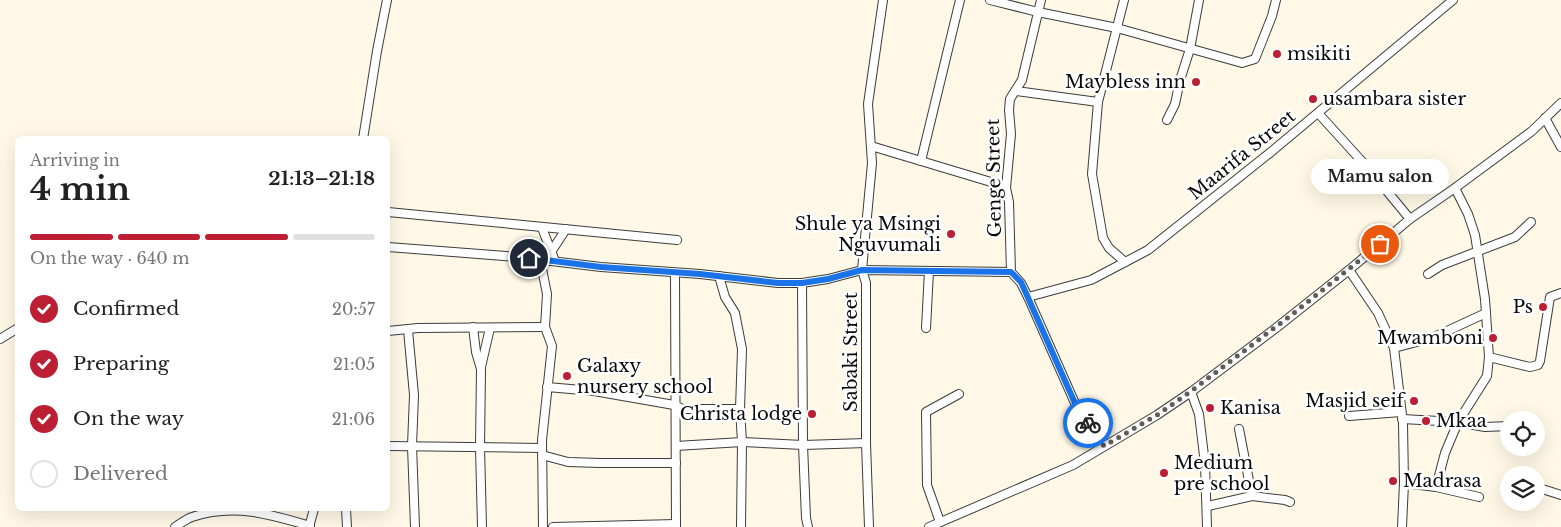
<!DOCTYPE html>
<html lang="en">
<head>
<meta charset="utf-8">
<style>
	:root { --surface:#fff; --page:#f2f2f2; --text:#222; --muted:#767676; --line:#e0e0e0; --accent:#bc1f34 }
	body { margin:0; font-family:"Libre Baskerville",serif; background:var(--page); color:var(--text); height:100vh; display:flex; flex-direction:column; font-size:19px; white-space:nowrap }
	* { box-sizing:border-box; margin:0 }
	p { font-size:16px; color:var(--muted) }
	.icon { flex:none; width:28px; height:28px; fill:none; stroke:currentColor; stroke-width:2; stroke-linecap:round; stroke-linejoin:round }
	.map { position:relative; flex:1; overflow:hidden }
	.details { position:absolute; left:15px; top:136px; width:375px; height:375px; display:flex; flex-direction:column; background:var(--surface); border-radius:8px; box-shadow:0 5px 20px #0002 }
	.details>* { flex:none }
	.tools { position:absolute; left:1500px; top:411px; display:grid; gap:10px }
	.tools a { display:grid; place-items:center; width:45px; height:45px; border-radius:50%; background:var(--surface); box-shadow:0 5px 20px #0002; font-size:25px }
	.pin { position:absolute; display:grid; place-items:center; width:42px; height:42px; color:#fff; margin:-21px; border:2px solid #fff; border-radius:50%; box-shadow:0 1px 5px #0007 }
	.courier { position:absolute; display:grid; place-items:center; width:50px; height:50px; margin:-25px; border:4px solid #1a73e8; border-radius:50%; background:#fff; color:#222; box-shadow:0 1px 6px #0007 }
	.bubble { position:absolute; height:35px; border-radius:18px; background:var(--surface); box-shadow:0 5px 20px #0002; font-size:16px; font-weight:700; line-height:35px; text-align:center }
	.head em { font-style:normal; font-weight:700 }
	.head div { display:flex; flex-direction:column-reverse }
	.head { display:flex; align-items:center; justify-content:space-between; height:85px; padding:0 15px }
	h1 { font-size:32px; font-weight:700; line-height:38px }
	.bar { display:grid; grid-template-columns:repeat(4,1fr); gap:8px 5px; align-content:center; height:60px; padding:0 15px }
	.bar i { height:6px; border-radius:4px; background:var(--line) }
	.bar .current { background:var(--accent) }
	.bar p { grid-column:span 4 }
	ol { padding:0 15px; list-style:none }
	li { display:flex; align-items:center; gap:15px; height:55px }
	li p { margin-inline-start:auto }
	li .icon { padding:5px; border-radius:50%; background:var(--accent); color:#fff; stroke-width:4 }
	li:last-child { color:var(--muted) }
	li i { width:28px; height:28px; border:2px solid var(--line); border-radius:50% }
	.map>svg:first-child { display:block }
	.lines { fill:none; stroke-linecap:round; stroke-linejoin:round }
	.minor-casing { stroke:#3c3c3c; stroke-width:10 }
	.minor { stroke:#fff; stroke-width:8 }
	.done { stroke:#5f5d56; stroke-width:5; stroke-dasharray:0 9 }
	.route { stroke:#1a73e8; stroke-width:6 }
	.poi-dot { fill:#bc1f34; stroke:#fff; stroke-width:2 }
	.labels { text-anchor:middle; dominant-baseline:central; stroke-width:5; stroke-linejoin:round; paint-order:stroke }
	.poi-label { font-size:18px; fill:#090909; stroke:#fff; text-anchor:start }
	.street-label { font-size:18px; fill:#090909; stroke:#fff }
</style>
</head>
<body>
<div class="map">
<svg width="1561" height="527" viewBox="0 0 1561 527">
	<rect width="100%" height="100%" fill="#fff8e6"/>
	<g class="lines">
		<g class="minor-casing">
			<g id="minor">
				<polyline points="990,0 1038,12 1117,28 1242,63 1255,59 1272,16 1276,0"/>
				<polyline points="1124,0 1098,102 1092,174 1103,238 1109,248 1125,262"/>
				<polyline points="1016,91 1098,102"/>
				<polyline points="1318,113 1367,167 1410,219"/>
				<polyline points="1545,118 1561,147"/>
				<polyline points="1167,120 1175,104 1180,80 1190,49 1199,0"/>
				<polyline points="363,139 377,51 387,0"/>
				<polyline points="871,146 1001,185 1006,188"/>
				<polyline points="921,161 960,0"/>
				<polyline points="388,212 677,240"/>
				<polyline points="542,228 555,261"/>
				<polyline points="388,247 518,257 601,267 700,274 778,283 802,283 828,279 862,270 1011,272 1021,283 1028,297 1078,410 1104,446"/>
				<polyline points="551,252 566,229"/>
				<polyline points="540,259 547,294 545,327 552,346 542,440 543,527"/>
				<polyline points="1349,270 1378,313 1394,348 1403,423 1404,483 1402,527"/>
				<polyline points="1011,272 1009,202 1006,188 1011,134 1009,110 1010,99 1022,80 1041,0"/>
				<polyline points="675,273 676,527"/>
				<polyline points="1428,274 1442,265 1515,237 1531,222"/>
				<polyline points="719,276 725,297 735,313 742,349 740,409 742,442 741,527"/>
				<polyline points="802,283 803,445 806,518 808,527"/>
				<polyline points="1028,297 1091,280 1148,250 1271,152 1453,0"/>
				<polyline points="473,327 476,352 481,369 480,447 482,527"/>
				<polyline points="926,328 929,271"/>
				<polyline points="408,330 414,395 412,446 415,527"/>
				<polyline points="388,331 418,328 545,327"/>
				<polyline points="0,339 18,328"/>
				<polyline points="1394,348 1432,338 1486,313"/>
				<polyline points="1489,357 1530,367 1538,365 1540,361 1550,297 1561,293"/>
				<polyline points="481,367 490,328"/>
				<polyline points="547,387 594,391 674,405 683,409 740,409"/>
				<polyline points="1191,392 1199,414 1205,464 1207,527"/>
				<polyline points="1349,416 1401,412"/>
				<polyline points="1402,419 1458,422 1485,427 1509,426"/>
				<polyline points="1239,429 1252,496"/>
				<polyline points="388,446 542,448"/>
				<polyline points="676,446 742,442 803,445 866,443"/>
				<polyline points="542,455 568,462 600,463 676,463"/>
				<polyline points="1404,483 1436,487 1479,497"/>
				<polyline points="1436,487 1445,453 1458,422 1487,376 1489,357 1485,299 1475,235 1468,214 1455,188"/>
				<polyline points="1536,487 1561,495"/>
				<polyline points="1208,506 1252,496 1285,500 1290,502"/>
				<polyline points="346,509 347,527"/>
				<polyline points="940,522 927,485 926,412 959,394"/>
				<path d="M175 527C180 524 186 519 192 517 233 503 270 514 310 526"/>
				<polyline points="309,527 314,509"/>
				<polyline points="553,527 676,524"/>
				<polyline points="869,527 866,443 866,283 862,270 872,163 868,104 883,0"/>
				<polyline points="929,527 1073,465 1157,415 1191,392 1276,328 1349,270 1410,219 1455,188 1532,131 1561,103"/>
			</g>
		</g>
		<use href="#minor" class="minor"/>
	</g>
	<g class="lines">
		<polyline class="done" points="1088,423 1104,446 1157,415 1190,392 1290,316 1380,244"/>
		<polyline class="route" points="529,258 601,267 700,274 778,283 802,283 828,279 862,270 1011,272 1021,282 1078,410 1088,423"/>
	</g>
	<g class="poi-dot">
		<circle cx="1277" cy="54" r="5"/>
		<circle cx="1196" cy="82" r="5"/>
		<circle cx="1313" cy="99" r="5"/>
		<circle cx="951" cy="234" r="5"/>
		<circle cx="1543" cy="307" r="5"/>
		<circle cx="1493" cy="338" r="5"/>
		<circle cx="567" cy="376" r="5"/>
		<circle cx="1414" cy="401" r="5"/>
		<circle cx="1210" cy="408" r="5"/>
		<circle cx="812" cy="414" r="5"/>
		<circle cx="1426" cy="421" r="5"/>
		<circle cx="1164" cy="473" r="5"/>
		<circle cx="1393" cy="481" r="5"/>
	</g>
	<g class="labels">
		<g class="poi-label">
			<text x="1287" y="54">msikiti</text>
			<text x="1186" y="82" text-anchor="end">Maybless inn</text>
			<text x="1323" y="99">usambara sister</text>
			<text x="941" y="224" text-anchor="end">Shule ya Msingi<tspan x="941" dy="21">Nguvumali</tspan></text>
			<text x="1533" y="307" text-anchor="end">Ps</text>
			<text x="1483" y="338" text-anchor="end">Mwamboni</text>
			<text x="577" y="366">Galaxy<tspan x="577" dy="21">nursery school</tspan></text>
			<text x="1404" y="401" text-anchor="end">Masjid seif</text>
			<text x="1220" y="408">Kanisa</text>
			<text x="802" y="414" text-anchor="end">Christa lodge</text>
			<text x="1436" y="421">Mkaa</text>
			<text x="1174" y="463">Medium<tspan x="1174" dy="21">pre school</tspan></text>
			<text x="1403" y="481">Madrasa</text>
		</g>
		<g class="street-label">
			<text transform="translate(1242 155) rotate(-39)">Maarifa Street</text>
			<text transform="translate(994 178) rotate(-91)">Genge Street</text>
			<text transform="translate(851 352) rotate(-90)">Sabaki Street</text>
		</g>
	</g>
</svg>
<div class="tools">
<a><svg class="icon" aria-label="locate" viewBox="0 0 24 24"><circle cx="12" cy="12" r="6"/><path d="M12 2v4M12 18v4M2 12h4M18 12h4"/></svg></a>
<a><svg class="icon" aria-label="layers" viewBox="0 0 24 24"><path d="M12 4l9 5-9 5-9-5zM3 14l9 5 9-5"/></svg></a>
</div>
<div class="pin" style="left:1380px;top:244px;background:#ea580c"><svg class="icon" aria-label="bag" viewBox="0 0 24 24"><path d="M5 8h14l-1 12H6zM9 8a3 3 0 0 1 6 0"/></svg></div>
<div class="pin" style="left:529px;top:258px;background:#1f2937"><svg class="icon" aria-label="home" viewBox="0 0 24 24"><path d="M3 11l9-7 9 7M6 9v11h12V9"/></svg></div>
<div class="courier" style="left:1088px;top:423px"><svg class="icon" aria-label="bike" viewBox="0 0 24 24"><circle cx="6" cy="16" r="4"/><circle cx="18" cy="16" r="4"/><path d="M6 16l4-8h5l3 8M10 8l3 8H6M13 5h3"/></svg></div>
<div class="bubble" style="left:1311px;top:159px;width:138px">Mamu salon</div>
<section class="details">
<div class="head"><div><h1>4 min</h1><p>Arriving in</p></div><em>21:13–21:18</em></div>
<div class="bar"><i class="current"></i><i class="current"></i><i class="current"></i><i></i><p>On the way · 640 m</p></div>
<ol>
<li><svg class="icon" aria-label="check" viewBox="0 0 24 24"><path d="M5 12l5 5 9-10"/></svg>Confirmed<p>20:57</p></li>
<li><svg class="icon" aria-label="check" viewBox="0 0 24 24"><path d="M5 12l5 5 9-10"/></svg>Preparing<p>21:05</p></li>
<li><svg class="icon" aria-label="check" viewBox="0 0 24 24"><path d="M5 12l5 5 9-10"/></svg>On the way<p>21:06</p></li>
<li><i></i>Delivered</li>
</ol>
</section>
</div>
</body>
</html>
